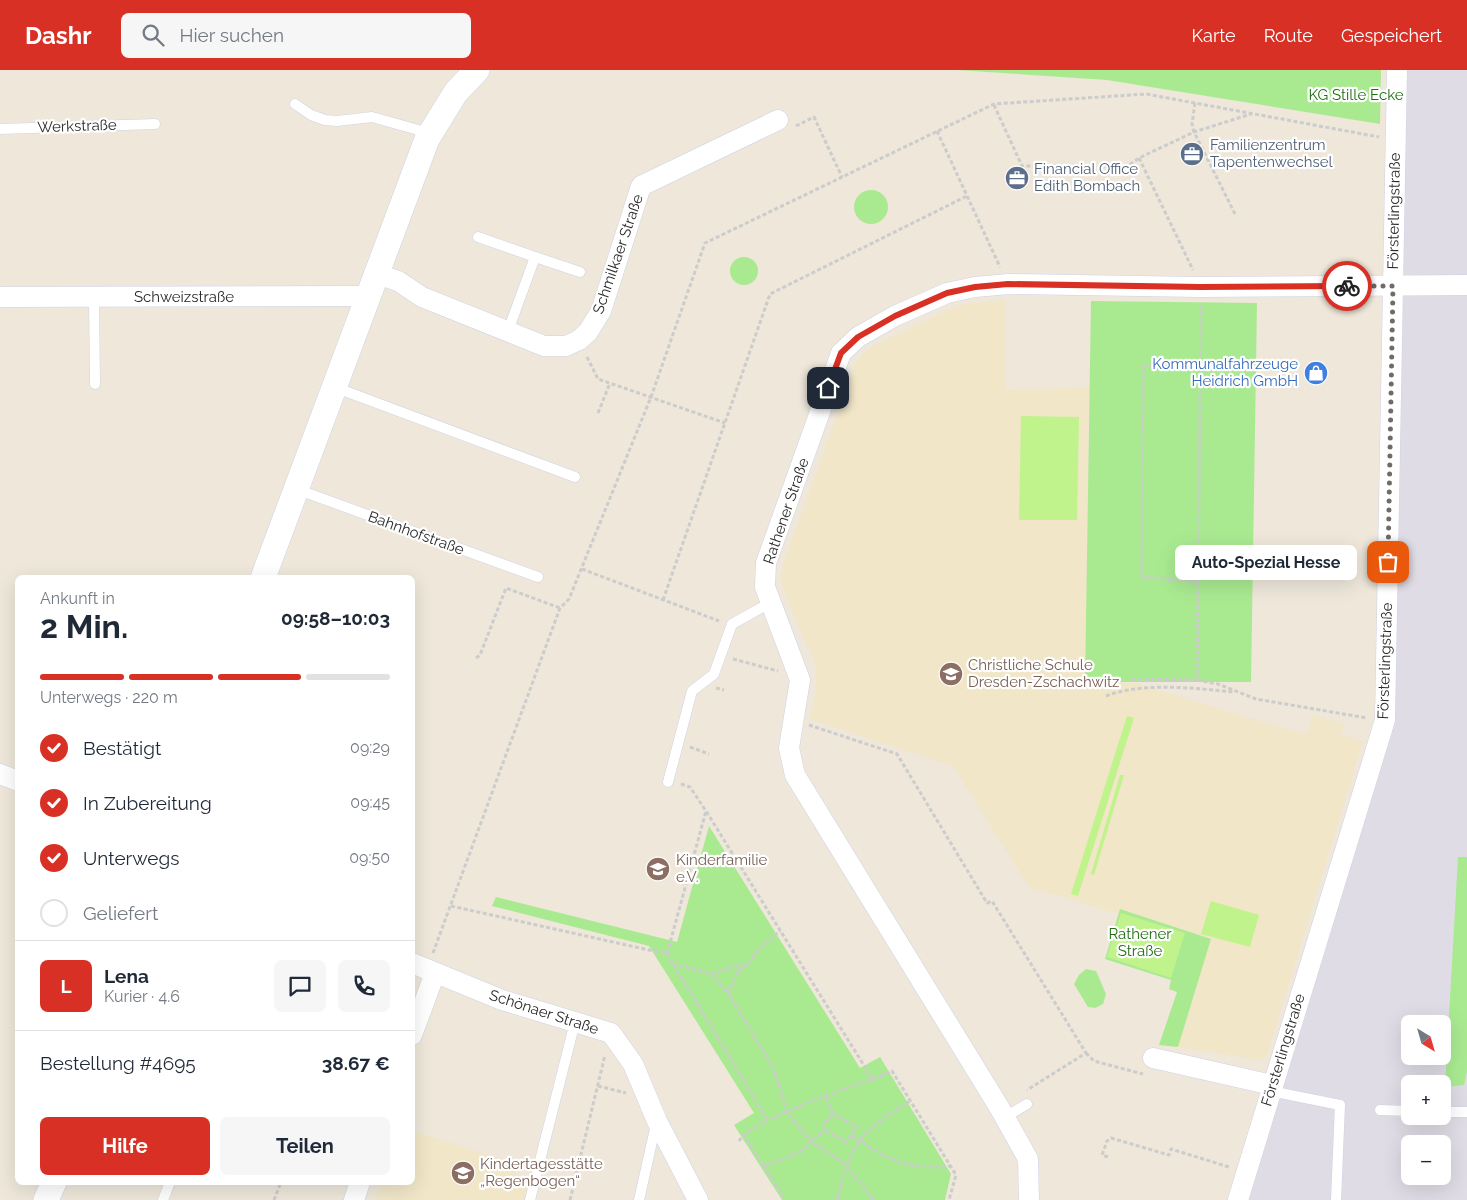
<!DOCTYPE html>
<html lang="de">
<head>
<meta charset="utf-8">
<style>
	:root { --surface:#fff; --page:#f6f6f7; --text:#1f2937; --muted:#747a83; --line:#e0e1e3; --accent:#d93025 }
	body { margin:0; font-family:Raleway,sans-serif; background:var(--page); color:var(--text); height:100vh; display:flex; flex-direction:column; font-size:19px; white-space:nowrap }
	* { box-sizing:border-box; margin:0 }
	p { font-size:16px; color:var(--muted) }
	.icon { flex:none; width:28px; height:28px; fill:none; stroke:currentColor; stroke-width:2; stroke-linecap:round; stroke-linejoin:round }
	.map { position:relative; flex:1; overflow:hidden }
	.panel { position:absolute; left:15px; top:505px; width:400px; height:610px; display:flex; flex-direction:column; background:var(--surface); border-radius:8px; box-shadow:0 5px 20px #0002 }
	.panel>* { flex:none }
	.needle { width:32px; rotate:143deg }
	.tools { position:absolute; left:1401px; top:945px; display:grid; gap:10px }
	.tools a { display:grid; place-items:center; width:50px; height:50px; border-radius:8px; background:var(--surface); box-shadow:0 5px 20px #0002; font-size:25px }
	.pin { position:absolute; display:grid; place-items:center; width:42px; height:42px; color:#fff; margin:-21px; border-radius:10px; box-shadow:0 2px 8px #0006 }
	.courier { position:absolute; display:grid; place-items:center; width:50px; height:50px; margin:-25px; border:4px solid #d93025; border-radius:50%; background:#fff; color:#222; box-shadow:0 1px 6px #0007 }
	.bubble { position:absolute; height:35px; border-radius:8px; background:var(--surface); box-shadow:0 5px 20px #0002; font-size:16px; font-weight:700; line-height:35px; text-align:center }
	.overview em { font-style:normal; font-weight:700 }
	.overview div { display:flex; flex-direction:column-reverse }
	.overview { display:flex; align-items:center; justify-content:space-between; height:85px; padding:0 25px }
	h1 { font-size:32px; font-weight:700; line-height:38px }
	.bar { display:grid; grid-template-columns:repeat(4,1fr); gap:8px 5px; align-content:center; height:60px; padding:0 25px }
	.bar i { height:6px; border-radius:4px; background:var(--line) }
	.bar .selected { background:var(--accent) }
	.bar p { grid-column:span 4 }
	.line { display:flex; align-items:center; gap:12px; padding:0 25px; border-top:1px solid var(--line) }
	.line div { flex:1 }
	.round { display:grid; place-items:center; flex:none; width:52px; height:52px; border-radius:8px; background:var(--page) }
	ol { padding:0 25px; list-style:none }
	li { display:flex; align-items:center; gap:15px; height:55px }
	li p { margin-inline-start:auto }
	li .icon { padding:5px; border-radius:50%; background:var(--accent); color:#fff; stroke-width:4 }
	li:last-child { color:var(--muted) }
	li i { width:28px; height:28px; border:2px solid var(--line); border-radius:50% }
	.cta { display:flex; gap:10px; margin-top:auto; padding:10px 25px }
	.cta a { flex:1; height:58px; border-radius:8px; background:var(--accent); color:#fff; font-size:20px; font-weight:700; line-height:58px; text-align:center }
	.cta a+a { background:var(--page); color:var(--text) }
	header { display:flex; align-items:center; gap:30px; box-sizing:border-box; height:70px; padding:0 25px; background:var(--accent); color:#fff }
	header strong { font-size:24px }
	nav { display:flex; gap:28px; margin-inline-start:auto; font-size:18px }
	.search { width:350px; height:45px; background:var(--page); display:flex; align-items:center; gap:12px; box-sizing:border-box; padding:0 18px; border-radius:8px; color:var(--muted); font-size:19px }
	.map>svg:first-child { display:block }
	.industrial { fill:#dfdce5; fill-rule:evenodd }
	.education { fill:#f1e6c8 }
	.green { fill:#a9ea91 }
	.pitch { fill:#c0f38b }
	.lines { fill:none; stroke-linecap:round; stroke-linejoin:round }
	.service-casing { stroke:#cfd2e5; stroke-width:11 }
	.minor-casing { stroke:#cfd2e5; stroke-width:21 }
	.tertiary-casing { stroke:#cfd2e5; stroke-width:26 }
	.path { stroke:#ccc; stroke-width:3; stroke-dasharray:4 2.5; stroke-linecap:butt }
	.service { stroke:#fff; stroke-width:10 }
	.minor { stroke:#fff; stroke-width:20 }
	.tertiary { stroke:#fff; stroke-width:25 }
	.done { stroke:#6f6c68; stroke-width:5; stroke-dasharray:0 9 }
	.route { stroke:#d93025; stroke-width:6 }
	.labels { text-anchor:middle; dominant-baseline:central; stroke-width:4.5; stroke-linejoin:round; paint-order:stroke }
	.park-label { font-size:15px; fill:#1f6f12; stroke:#fff }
	.street-label { font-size:15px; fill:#2a2a2a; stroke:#fff }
	.service-label { font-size:15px; fill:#4e5e75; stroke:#fff; text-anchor:start }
	.shop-label { font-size:15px; fill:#366cbe; stroke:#fff; text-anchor:end }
	.education-label { font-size:15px; fill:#785e54; stroke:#fff; text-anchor:start }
</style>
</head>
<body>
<header>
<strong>Dashr</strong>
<div class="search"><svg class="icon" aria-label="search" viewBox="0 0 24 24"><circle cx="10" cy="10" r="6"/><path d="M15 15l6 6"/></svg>Hier suchen</div>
<nav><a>Karte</a><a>Route</a><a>Gespeichert</a></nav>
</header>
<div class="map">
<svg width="1467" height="1130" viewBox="0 0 1467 1130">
	<rect width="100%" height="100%" fill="#eee7da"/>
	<path class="industrial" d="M1403 0H1467V1130H1241L1385 650ZM1410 954H1442V986H1410ZM1410 1014H1442V1046H1410ZM1410 1074H1442V1106H1410Z"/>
	<g class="education">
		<polygon points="1006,230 1005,320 1089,317 1085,612 1135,613 1306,665 1313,645 1345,655 1341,665 1363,671 1267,985 1260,990 1178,977 1211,869 1121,839 1119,844 1029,817 953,696 810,649 816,623 816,596 781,514 782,498 855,295 863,283 877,274 953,238 969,233"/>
		<polygon points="413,1061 517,1094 511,1113 529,1118 526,1130 375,1130 381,1113 412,1112"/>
	</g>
	<g class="green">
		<polygon points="957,0 1381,0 1380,54 1107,10"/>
		<circle cx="871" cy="137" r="17"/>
		<circle cx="744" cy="201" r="14"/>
		<polygon points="1091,231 1257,233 1251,612 1085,612"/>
		<polygon points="709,756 860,998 880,987 951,1104 945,1130 782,1130 734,1055 754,1043 649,876 492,836 496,827 677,872"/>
		<polygon points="1458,787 1467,787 1467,1001 1464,1015 1445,1017"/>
		<polygon points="1120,839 1211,869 1178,977 1159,975 1177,922 1169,919 1171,910 1105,889"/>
		<polygon points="1086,899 1096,901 1106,924 1103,934 1095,938 1088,937 1074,914 1079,905"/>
	</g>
	<g class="pitch">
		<polygon points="1021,346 1079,347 1077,450 1019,450"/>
		<polygon points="1127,646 1134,648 1078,826 1071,824"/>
		<polygon points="1120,705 1124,705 1094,805 1091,804"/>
		<polygon points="1211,831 1259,845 1250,877 1201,864"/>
		<polygon points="1121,843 1185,863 1171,908 1107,887"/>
	</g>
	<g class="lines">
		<g class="service-casing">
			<g id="service">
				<polyline points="295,34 311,45 325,50 337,51 372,47 429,63"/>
				<polyline points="0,59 155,54"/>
				<polyline points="478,167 535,187 508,261"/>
				<polyline points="535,187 580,202"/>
				<polyline points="94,227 95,314"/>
				<polyline points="334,317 575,407"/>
				<polyline points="296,419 538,507"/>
				<polyline points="668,712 692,621 714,604 732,554 770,533"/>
				<polyline points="1270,1021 1340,1035 1336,1130"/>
				<polyline points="1380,1040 1410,1041"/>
				<polyline points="1442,1042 1467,1042"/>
				<polyline points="1004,1048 1027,1034"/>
				<polyline points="163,1130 170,1112"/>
				<polyline points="530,1130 575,952"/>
				<polyline points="639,1130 656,1054"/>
			</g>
		</g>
		<g class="minor-casing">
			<g id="minor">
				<polyline points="377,204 398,211 422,227 544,276 566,276 579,270 588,262 601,241 641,116 778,50"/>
				<polyline points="0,227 368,226"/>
				<polyline points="0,704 18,711"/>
				<polyline points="412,893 502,930 611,963 633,994 657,1051 698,1130"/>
				<polyline points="412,965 435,903"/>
				<polyline points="1153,988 1272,1015"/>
				<polyline points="354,1130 360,1112"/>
				<polyline points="1029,1130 1028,1089 999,1037 795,705 789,678 800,610 765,517 766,493 841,283 858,267 895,246 947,223 975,217 1009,214 1200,217 1467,215"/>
				<polyline points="1238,1130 1385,650 1397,0"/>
			</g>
		</g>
		<g class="tertiary-casing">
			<g id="tertiary">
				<polyline points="263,508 427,69 456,22 477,0"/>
				<polyline points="46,1130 54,1112"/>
			</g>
		</g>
		<g class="path">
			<polyline points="994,35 1022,96 1128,96 1139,88 1194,62 1192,54 1195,33"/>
			<polyline points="796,56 814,47 842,107"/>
			<polyline points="937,61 1000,197"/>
			<polyline points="1139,88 1193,200"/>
			<polyline points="1235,144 1194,62 1251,44"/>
			<polyline points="587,287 598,309 725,353"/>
			<polyline points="598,343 610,313"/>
			<polyline points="582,499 719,551"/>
			<polyline points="1198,512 1142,507 1143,296 1201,295"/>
			<polyline points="663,530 770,224 967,126"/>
			<polyline points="476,588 480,585 506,518 560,538"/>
			<polyline points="733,589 778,601"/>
			<polyline points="1132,609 1197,610 1218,614 1256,629 1367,648"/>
			<polyline points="1197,610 1201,235"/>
			<polyline points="716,618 724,620"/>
			<path d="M1106 626C1143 612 1194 618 1233 622"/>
			<polyline points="809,655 897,684 987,833 992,831 1086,983 1027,1020"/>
			<polyline points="690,677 709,684"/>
			<polyline points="681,714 690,717 706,741 873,1010"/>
			<polyline points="451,836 667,884 767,1049"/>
			<polyline points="433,883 560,538 569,529 651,327 705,173 994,34 1146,24 1379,67"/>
			<polyline points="667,884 706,741"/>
			<polyline points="673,894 711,904 728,923 774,999 787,1042 811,1071 845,1094 874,1130"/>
			<polyline points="711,904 734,896 746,896 758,880 780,861"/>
			<polyline points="728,923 739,900 745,896"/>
			<polyline points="1086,983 1094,991 1143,1004"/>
			<polyline points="598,1016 626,1023"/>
			<polyline points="826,1027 833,1044"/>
			<polygon points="833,1044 857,1057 846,1072 824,1060 825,1053"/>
			<polyline points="743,1064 785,1130"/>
			<path d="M852 1065C886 1090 907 1100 951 1096"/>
			<path d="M739 1071C754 1047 860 1015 892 1001L956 1105 949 1130"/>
			<polyline points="1108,1087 1102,1085 1107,1071 1111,1068 1169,1085 1171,1079 1229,1097"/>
			<polyline points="763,1097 801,1081 824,1060"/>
			<polyline points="274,1130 281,1112"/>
			<polyline points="570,1130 605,985"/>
			<path d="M837 1130C851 1072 860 1062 910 1031"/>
		</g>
		<use href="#service" class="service"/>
		<use href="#minor" class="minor"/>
		<use href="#tertiary" class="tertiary"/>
	</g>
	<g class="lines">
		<polyline class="done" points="1347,216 1393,216 1388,492"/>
		<polyline class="route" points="828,318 841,283 858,267 895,246 947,223 975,217 1008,214 1200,217 1347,216"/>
	</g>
	<defs>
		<g id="office-disc" transform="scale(1.25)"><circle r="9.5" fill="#5c6f8a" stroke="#fff"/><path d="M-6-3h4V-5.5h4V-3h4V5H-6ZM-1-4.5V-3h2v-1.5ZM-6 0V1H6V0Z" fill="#fff"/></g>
		<g id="shop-disc" transform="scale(1.25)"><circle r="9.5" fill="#3f7fe0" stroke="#fff"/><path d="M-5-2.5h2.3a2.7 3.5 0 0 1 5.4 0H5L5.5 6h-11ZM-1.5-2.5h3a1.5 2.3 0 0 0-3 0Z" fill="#fff"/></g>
		<g id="school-disc" transform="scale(1.25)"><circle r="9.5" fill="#8d6e63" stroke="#fff"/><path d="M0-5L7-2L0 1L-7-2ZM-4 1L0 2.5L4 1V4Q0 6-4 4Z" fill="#fff"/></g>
	</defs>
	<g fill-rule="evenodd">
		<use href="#office-disc" x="1192" y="84"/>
		<use href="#office-disc" x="1017" y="108"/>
		<use href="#shop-disc" x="1316" y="303"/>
		<use href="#school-disc" x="951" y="604"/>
		<use href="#school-disc" x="658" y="799"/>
		<use href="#school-disc" x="463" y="1103"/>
	</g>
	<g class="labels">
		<g class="park-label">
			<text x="1356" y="25">KG Stille Ecke</text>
			<text x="1140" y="864">Rathener<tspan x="1140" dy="17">Straße</tspan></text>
		</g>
		<g class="street-label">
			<text transform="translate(77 56) rotate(-2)">Werkstraße</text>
			<text transform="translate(1394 141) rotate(-89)">Försterlingstraße</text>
			<text transform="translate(618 184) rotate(-71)">Schmilkaer Straße</text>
			<text x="184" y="227">Schweizstraße</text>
			<text transform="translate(786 441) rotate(-71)">Rathener Straße</text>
			<text transform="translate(416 463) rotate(20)">Bahnhofstraße</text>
			<text transform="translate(1385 591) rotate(-88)">Försterlingstraße</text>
			<text transform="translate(544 942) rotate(18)">Schönaer Straße</text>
			<text transform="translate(1283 980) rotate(-73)">Försterlingstraße</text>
		</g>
		<g class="service-label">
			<text x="1210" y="75">Familienzentrum<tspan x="1210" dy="17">Tapentenwechsel</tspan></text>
			<text x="1034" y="99">Financial Office<tspan x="1034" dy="17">Edith Bombach</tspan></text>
		</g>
		<g class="shop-label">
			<text x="1298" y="294">Kommunalfahrzeuge<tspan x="1298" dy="17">Heidrich GmbH</tspan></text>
		</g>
		<g class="education-label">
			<text x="968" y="595">Christliche Schule<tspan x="968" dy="17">Dresden-Zschachwitz</tspan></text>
			<text x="676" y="790">Kinderfamilie<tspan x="676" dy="17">e.V.</tspan></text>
			<text x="480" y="1094">Kindertagesstätte<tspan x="480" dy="17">„Regenbogen“</tspan></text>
		</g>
	</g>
</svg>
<div class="tools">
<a><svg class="needle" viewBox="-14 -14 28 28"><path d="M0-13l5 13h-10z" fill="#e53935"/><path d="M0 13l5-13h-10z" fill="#747a83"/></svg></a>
<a>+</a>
<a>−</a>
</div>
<div class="pin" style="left:1388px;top:492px;background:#ea580c"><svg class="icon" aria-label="bag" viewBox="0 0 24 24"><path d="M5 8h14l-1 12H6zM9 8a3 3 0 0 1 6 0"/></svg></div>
<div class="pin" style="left:828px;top:318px;background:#1f2937"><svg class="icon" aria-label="home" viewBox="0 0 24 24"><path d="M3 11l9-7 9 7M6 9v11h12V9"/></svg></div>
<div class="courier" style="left:1347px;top:216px"><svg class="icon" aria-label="bike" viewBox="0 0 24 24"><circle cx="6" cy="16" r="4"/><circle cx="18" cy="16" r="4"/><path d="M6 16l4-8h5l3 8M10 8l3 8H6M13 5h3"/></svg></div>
<div class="bubble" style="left:1175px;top:475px;width:182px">Auto-Spezial Hesse</div>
<section class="panel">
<div class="overview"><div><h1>2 Min.</h1><p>Ankunft in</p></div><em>09:58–10:03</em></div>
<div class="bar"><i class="selected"></i><i class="selected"></i><i class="selected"></i><i></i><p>Unterwegs · 220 m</p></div>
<ol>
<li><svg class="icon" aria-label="check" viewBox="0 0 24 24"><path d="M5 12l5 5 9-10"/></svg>Bestätigt<p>09:29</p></li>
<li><svg class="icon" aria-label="check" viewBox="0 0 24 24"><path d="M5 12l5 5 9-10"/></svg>In Zubereitung<p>09:45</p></li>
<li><svg class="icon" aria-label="check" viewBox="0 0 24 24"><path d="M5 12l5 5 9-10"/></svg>Unterwegs<p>09:50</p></li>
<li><i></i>Geliefert</li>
</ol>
<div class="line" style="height:90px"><b class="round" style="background:var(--accent);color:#fff">L</b><div><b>Lena</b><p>Kurier · 4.6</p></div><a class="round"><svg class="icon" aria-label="chat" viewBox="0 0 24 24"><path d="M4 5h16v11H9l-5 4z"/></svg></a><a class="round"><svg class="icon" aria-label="phone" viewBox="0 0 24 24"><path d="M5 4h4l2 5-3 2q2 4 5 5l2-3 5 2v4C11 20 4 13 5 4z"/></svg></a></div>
<div class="line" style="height:65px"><div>Bestellung #4695</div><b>38.67 €</b></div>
<div class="cta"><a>Hilfe</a><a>Teilen</a></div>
</section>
</div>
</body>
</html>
